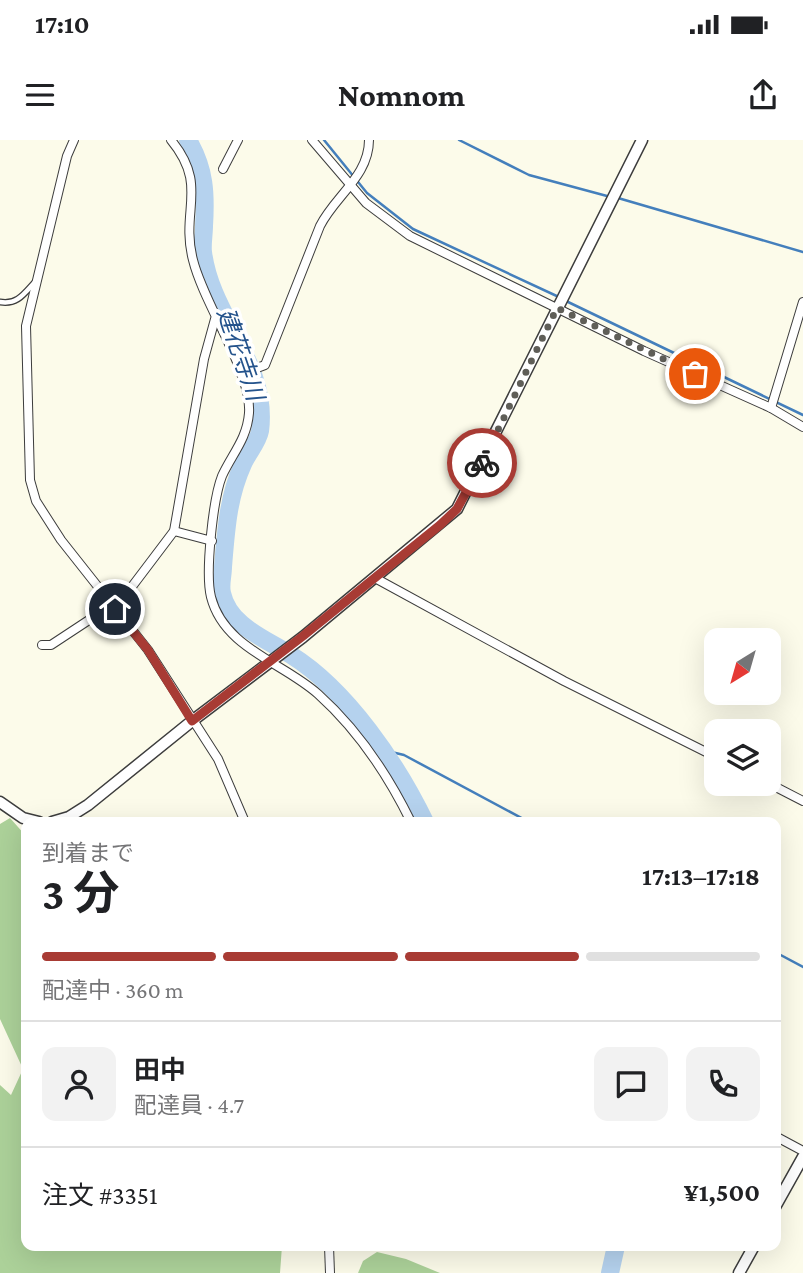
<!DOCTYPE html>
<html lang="ja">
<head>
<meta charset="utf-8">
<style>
	:root { --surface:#fff; --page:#f2f2f2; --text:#202124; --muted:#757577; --line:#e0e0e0; --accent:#a83b34 }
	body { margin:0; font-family:"Crimson Pro","Noto Sans JP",serif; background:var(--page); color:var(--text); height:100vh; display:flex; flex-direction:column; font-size:26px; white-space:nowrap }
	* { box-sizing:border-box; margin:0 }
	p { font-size:23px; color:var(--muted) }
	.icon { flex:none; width:38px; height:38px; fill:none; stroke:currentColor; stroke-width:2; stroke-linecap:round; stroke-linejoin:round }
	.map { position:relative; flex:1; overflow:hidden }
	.sheet { position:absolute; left:21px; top:677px; width:760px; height:434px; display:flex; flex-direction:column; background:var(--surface); border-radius:14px; box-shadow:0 7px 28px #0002 }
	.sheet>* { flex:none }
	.needle { width:46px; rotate:217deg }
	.tools { position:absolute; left:704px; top:488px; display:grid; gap:14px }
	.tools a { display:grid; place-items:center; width:77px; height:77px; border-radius:14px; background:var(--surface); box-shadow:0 7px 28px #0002; font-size:35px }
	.pin { position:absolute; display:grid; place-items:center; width:60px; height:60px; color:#fff; margin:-30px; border:4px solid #fff; border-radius:50%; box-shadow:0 2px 7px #0007 }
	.courier { position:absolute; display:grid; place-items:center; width:70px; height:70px; margin:-35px; border:5px solid #a83b34; border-radius:50%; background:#fff; color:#222; box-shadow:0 2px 9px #0007 }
	.summary em { font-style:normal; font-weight:700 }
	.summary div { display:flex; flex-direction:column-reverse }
	.summary { display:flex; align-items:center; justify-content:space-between; height:119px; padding:0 21px }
	h1 { font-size:46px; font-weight:700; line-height:52px }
	.bar { display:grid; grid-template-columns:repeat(4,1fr); gap:10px 7px; align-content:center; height:84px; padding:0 21px }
	.bar i { height:9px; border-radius:5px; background:var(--line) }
	.bar .active { background:var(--accent) }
	.bar p { grid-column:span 4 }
	.line { display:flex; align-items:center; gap:18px; padding:0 21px; border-top:2px solid var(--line) }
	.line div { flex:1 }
	.round { display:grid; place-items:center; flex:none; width:74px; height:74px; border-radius:14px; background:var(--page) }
	.status { display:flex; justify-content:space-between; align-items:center; height:49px; padding:0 35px; background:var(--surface); direction:ltr }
	.status svg { height:19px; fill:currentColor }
	header { display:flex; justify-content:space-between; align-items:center; height:91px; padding:0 21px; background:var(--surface); font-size:32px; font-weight:700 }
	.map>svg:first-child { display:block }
	.forest { fill:#acd199 }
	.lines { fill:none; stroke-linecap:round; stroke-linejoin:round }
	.stream { stroke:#447fbc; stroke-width:2.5 }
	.river { stroke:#b5d2ee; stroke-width:18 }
	.service-casing { stroke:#3d3d3d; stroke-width:7 }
	.minor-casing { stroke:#3d3d3d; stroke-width:10 }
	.tertiary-casing { stroke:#3d3d3d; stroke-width:13 }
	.service { stroke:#fff; stroke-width:4.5 }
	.minor { stroke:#fff; stroke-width:8 }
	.tertiary { stroke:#fff; stroke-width:10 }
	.done { stroke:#5f5e58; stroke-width:7; stroke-dasharray:0 12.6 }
	.route { stroke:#a83b34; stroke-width:9 }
	.labels { text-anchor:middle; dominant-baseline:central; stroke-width:7; stroke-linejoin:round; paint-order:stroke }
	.water-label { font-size:24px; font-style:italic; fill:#24538c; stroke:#fff }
</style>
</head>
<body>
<div class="status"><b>17:10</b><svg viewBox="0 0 49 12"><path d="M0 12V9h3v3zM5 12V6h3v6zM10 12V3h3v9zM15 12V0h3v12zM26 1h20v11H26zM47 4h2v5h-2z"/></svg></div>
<header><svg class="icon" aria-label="menu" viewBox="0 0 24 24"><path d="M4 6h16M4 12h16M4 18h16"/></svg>Nomnom<svg class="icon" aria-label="share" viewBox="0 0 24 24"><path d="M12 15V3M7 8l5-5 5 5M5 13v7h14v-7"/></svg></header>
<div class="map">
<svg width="803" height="1133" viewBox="0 0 803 1133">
	<rect width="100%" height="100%" fill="#fcfbea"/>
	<g class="forest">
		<polygon points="10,678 26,696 26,1106 282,1106 280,1133 0,1133 0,945 11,955 23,929 0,879 0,684"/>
		<polygon points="377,1112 406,1119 440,1133 358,1133 363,1121"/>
	</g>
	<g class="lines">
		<g class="stream">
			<polyline points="324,0 367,53 413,89 561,158"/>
			<polyline points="459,0 529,35 607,56"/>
			<polyline points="618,58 803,112"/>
			<polyline points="566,161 803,275"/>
			<polyline points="383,610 404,615 529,682"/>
			<polyline points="775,812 803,827"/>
		</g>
		<g class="river">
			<path d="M188 0C205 29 206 53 204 86 204 94 202 104 203 112 211 177 269 223 260 291 258 302 248 313 243 324 228 357 226 390 223 427 223 435 220 445 222 453 229 486 266 499 291 515 347 550 397 624 425 682"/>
			<polyline points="610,1133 616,1106"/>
		</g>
		<g class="service-casing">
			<path id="service" d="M0 162C17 165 24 154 35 142"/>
		</g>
		<g class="minor-casing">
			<g id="minor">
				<polyline points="74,0 67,16 26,186 30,340 36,361 61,400 148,510 218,619 245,682"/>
				<path d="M171 0C209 46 180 70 193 120 204 165 252 232 249 273 247 299 232 314 222 336 213 359 205 433 211 457 224 508 282 522 318 554 357 589 388 635 411 682"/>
				<polyline points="312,0 366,63 410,96 644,211 771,268 803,287"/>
				<polyline points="223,29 238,0"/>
				<path d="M241 234 265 225 320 86C335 56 369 36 369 0"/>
				<polyline points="771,268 803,162"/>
				<polyline points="174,391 212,401"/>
				<polyline points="375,438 564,541 716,617"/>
				<polyline points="42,505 51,505 92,478 100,482 115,469 174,391 204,219 215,179"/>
				<polyline points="768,643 803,661"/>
				<polyline points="775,996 803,1011"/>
				<polyline points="329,1106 330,1133"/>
			</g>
		</g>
		<g class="tertiary-casing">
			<g id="tertiary">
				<polyline points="0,662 23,678 39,682"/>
				<polyline points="52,682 69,677 88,665 192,581 303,497 457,369 642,0"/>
				<polyline points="775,1067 803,1017"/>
				<polyline points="739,1133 754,1106"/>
			</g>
		</g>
		<use href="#service" class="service"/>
		<use href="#minor" class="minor"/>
		<use href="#tertiary" class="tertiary"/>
	</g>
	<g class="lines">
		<polyline class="done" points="482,323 557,168 695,234"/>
		<polyline class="route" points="115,469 148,510 192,581 303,496 440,385 457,369 482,323"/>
	</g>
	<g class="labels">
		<g class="water-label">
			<text transform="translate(241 214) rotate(71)">建花寺川</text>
		</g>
	</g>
</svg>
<div class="tools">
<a><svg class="needle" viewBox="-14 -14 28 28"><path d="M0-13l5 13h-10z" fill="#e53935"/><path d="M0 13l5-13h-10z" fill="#757577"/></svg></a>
<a><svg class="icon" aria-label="layers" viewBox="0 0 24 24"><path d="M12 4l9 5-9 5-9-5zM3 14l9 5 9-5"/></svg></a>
</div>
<div class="pin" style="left:695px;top:234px;background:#ea580c"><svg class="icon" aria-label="bag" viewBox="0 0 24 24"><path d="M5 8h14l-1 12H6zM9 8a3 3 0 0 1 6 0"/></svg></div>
<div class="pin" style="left:115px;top:469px;background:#1f2937"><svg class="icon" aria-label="home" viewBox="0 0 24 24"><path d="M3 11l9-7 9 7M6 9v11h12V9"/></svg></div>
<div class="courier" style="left:482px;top:323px"><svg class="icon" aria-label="bike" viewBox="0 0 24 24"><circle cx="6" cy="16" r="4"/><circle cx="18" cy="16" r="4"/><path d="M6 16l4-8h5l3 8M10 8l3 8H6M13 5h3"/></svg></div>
<section class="sheet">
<div class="summary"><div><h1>3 分</h1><p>到着まで</p></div><em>17:13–17:18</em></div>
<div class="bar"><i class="active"></i><i class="active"></i><i class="active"></i><i></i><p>配達中 · 360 m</p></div>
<div class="line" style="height:126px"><a class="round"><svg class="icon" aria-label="person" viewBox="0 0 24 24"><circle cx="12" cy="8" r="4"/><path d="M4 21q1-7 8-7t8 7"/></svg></a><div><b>田中</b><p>配達員 · 4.7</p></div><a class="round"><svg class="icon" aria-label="chat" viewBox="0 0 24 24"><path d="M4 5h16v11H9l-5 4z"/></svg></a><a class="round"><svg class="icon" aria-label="phone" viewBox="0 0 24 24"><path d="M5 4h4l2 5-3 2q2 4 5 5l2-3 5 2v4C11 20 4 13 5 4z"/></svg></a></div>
<div class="line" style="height:91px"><div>注文 #3351</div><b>¥1,500</b></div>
</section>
</div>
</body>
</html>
